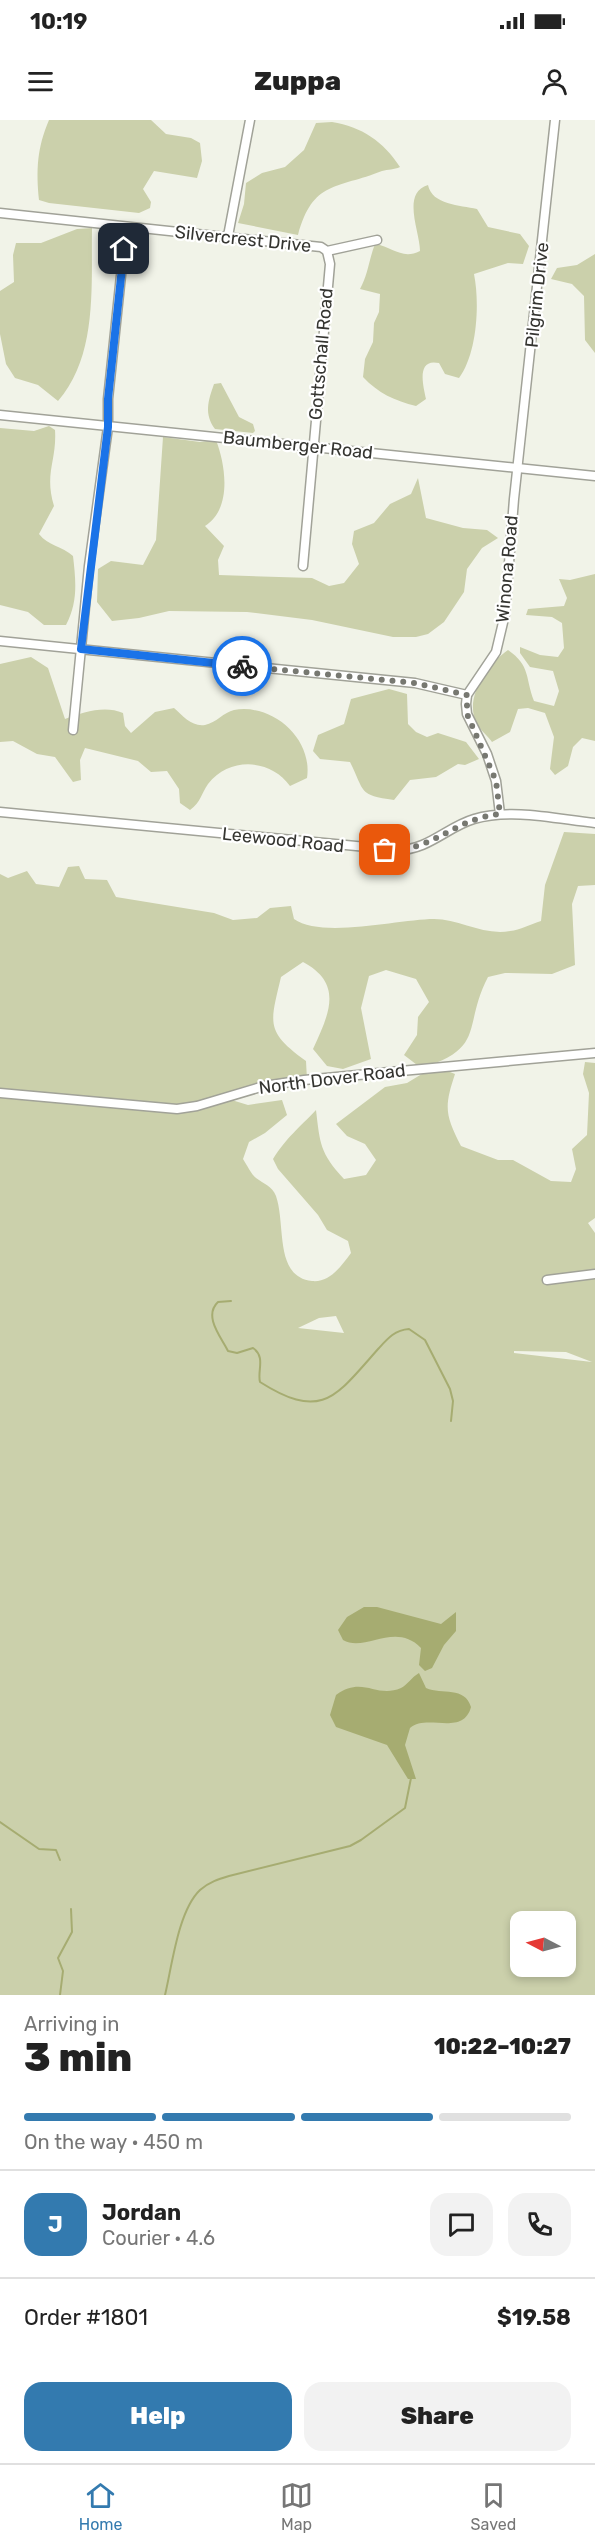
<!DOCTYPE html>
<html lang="en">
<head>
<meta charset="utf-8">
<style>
	:root { --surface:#fff; --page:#f2f2f2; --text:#222; --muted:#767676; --line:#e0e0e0; --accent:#337aaf }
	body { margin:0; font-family:Rubik,sans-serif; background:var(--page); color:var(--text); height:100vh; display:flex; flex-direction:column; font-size:22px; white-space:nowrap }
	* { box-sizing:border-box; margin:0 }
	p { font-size:20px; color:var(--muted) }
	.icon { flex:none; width:33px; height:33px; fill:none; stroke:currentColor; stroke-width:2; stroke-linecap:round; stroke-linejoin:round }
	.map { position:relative; height:1875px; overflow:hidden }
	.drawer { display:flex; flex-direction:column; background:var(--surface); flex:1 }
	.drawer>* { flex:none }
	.needle { width:39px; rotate:276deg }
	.buttons { position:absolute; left:510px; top:1791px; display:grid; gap:12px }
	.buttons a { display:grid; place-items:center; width:66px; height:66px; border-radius:12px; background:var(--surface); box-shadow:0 3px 9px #0003; font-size:30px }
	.pin { position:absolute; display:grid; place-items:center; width:51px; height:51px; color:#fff; margin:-26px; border-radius:12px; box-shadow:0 3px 9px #0006 }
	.courier { position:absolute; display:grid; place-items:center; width:60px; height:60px; margin:-30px; border:4px solid #1a73e8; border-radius:50%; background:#fff; color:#222; box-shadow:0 2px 8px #0007 }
	.overview em { font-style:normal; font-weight:800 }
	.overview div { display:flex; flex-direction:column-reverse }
	.overview { display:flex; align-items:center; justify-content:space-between; height:102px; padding:0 24px }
	h1 { font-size:39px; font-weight:800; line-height:45px }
	.bar { display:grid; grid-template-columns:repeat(4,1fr); gap:9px 6px; align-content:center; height:72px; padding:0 24px }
	.bar i { height:8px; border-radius:4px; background:var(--line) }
	.bar .on { background:var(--accent) }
	.bar p { grid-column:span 4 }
	.line { display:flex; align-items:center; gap:15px; padding:0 24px; border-top:2px solid var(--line) }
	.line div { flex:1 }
	.round { display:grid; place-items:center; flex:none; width:63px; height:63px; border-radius:18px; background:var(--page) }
	.primary-button { display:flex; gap:12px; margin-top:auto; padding:12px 24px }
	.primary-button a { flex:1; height:69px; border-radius:18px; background:var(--accent); color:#fff; font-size:24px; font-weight:800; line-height:69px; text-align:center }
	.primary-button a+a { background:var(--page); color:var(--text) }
	.status { display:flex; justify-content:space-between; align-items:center; height:42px; padding:0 30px; background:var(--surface); direction:ltr }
	.status svg { height:16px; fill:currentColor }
	header { display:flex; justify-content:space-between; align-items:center; height:78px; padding:0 24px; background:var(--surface); font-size:27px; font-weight:800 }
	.dock { display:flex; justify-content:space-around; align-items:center; height:84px; border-top:2px solid var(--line); background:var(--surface); font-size:16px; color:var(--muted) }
	.dock a { display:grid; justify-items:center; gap:3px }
	.dock .on { color:var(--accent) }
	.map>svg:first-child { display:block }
	.green { fill:#cbd0ab; fill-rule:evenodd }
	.water { fill:#a6ac71 }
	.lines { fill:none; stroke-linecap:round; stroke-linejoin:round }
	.stream { stroke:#a6ac71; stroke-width:2 }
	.minor-casing { stroke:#a1a298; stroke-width:11 }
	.minor { stroke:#fff; stroke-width:8 }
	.done { stroke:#777871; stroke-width:6; stroke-dasharray:0 10.8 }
	.route { stroke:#1a73e8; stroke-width:8 }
	.labels { text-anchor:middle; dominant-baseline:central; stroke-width:4.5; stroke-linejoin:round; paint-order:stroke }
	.street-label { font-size:18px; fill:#353531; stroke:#fff }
</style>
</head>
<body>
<div class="status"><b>10:19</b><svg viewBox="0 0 49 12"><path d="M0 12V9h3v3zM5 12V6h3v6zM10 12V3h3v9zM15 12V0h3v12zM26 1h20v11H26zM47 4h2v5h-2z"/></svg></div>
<header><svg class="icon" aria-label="menu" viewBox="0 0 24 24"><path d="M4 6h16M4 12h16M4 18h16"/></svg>Zuppa<svg class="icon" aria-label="person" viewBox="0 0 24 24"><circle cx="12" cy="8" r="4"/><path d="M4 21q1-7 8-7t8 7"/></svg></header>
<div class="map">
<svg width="595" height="1875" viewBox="0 0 595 1875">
	<rect width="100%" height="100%" fill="#f1f3e8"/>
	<g class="green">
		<path d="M49 0H151L166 14 191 18 200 23 202 41 197 58 154 51 143 69 151 82 150 88 139 93 49 83 39 80C36 50 37 28 49 0Z"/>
		<path d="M332 2C362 7 383 21 400 47 394 50 388 49 382 51 337 69 313 60 298 115L238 103 244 84 246 63 262 53 285 47 304 30 316 3Z"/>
		<path d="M428 65C432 85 460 85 477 89L488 107 520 114 529 126 523 144 508 143 474 154C480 184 477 234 459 258L445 254 439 243C416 238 423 265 426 279L416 286C395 281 378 273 363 257L365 239 373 222 374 203 379 192 380 174 360 169C368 155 369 139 375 124 393 127 402 140 420 131 420 112 401 73 428 65Z"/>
		<path d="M92 108C91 165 98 235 58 281L38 265 15 258 6 244 0 214V171L14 162 13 135 16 123H41L77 109Z"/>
		<polygon points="595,134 595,233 585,220 584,176 572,164 551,159 557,148 577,145"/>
		<path d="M221 263 239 297 253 304 255 311 253 313 215 309C204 294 208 281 214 264Z"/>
		<path d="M49 306 55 310C57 341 44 353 54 386L39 414C48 426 62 426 73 436 76 462 78 482 66 505H44L28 492 0 485V308L34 311Z"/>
		<path d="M163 317 200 322 216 320C226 346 232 389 205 406L224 426 218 440 219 455 312 458 329 466 344 463 359 444 352 424 354 411 374 403 390 384 411 374 418 358 426 398 463 408 487 410 498 418 482 428 467 449 464 472 444 502 428 514 416 517H393L312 500 247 492 169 491 139 498 112 501 97 482 98 449 111 441 143 445 156 420Z"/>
		<path d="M595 454V621L582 618 573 627 568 646 555 655 550 649 554 617 545 593 528 588 518 589 510 612 492 622C488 616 480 610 477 604 463 578 488 544 508 530 531 546 525 558 534 581L554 586 559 571 553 551 530 547 520 533V527L540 535 558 537 564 528 562 503 552 497 526 495 528 489 564 486 567 478 559 459 570 460Z"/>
		<path d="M31 537 48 548 65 599C83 592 105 585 123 593L125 606 131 613 155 592 174 588C183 596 192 607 205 605 216 603 224 592 234 590 273 583 313 619 307 658L290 666C271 639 230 636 208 664 201 674 201 682 190 690L180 683 179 669 167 651 151 652 138 641 85 628 80 640 81 660 73 662 55 637 37 634 13 621 0 622V544Z"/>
		<path d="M389 569 407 574 408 604 416 612 427 617 438 613 466 622 479 639 465 645 458 644 436 657 410 660 394 680C358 675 365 672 350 642L320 639 313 631 318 615 344 604 351 579Z"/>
		<path d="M564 712 595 714V765L578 766 572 784 575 845 552 854 505 853 488 857C462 907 487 928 421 948L404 935 417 915 418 897 429 882 416 859 386 850 369 856 361 888 371 939 343 949 327 946 313 929C329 894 344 864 303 842L281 857C270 904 265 911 306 941L307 960 225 978 248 985 282 980 287 995 265 1013 249 1022 243 1039C247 1045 251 1054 256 1058 264 1064 272 1066 276 1076 286 1105 274 1157 312 1161 330 1163 342 1145 351 1133L348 1121 327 1110 318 1095 278 1049 273 1039C287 1017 298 1009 316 990 320 1024 320 1033 344 1059L366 1055 376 1040 365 1024 347 1016 336 1004 385 967 407 963 435 946 455 954C444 987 445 995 461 1026L498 1040H513L551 1061 571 1062 576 1049 572 1029 587 1015 589 973 583 954 585 942 595 943V1098L588 1103 595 1113V1875H0V754L8 758 27 751 36 764 59 767 68 747 79 746 85 759 107 760 116 777 214 793 233 800 257 798 270 788 291 786 294 799C322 819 400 799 434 799 459 799 484 816 510 811 520 810 531 804 541 801L545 765ZM336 1196 344 1213 298 1208 319 1198ZM514 1231 566 1232 592 1242 514 1233ZM520 1802H566V1846H520Z"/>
	</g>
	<g class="water">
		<path d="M364 1487H377L441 1504 456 1492V1511L444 1525 432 1548 425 1551 419 1545 421 1528C395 1501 365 1533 343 1520L338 1510 347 1497Z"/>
		<path d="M419 1553 426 1568C442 1575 465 1566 471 1587 463 1617 427 1593 410 1608L405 1625 416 1659H408L387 1625 336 1607 330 1595 336 1575C363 1555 376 1579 401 1568 407 1565 412 1557 419 1553Z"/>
	</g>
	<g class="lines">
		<g class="stream">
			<path d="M231 1181 218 1182C203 1196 221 1217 228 1231L237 1233 253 1228C266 1237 257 1251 260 1262 323 1302 336 1276 379 1228 388 1218 395 1210 409 1209L425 1220 450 1269 453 1281 451 1301"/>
			<polyline points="0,1702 39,1729 56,1730 60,1740"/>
			<polyline points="60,1875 63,1851 58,1838 72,1812 71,1789"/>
			<path d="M165 1875C172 1846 178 1791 200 1770 209 1762 219 1759 229 1756L350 1726 361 1720 405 1688 411 1658"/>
		</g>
		<g class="minor-casing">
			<g id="minor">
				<polyline points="0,93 292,124 321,127 327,131 377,120"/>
				<polyline points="228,116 250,0"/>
				<polyline points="0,295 595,356"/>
				<polyline points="303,446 330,144 327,131"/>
				<polyline points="0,521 415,563 467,575"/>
				<polyline points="73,610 89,446 108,307 108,279 126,108"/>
				<path d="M0 692 398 730C428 730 447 707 474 699 512 688 557 699 595 703"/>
				<polyline points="500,694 496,661 487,634 467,594 466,584 467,575 496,532 505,494 514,379 555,0"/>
				<polyline points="0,973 177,989 197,986 264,966 304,960 595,933"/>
				<polyline points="547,1160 595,1154"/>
			</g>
		</g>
		<use href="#minor" class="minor"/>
	</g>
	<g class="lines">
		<path class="done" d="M242 546 415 563 467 575V594L496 661 500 694C452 699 434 732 385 730"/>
		<polyline class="route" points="124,129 108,279 108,307 81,529 242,546"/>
	</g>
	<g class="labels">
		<g class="street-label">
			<text transform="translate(243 119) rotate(6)">Silvercrest Drive</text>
			<text transform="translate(537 175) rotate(-84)">Pilgrim Drive</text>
			<text transform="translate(321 234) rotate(-85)">Gottschall Road</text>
			<text transform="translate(298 325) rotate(6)">Baumberger Road</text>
			<text transform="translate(507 449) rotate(-85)">Winona Road</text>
			<text transform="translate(283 720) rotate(6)">Leewood Road</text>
			<text transform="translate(332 959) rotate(-7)">North Dover Road</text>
		</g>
	</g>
</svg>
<div class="buttons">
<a><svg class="needle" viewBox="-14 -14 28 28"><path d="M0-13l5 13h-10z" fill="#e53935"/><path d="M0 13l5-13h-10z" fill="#767676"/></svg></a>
</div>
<div class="pin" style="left:385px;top:730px;background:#ea580c"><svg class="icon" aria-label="bag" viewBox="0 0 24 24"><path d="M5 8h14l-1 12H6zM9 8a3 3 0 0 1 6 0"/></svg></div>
<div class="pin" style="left:124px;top:129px;background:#1f2937"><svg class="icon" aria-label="home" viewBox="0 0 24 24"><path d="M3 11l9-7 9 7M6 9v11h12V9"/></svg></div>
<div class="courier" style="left:242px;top:546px"><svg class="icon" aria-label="bike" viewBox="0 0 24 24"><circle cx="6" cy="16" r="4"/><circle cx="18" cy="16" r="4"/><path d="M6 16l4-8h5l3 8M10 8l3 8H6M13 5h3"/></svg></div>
</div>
<section class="drawer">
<div class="overview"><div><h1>3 min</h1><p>Arriving in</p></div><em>10:22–10:27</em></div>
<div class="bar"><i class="on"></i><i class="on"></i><i class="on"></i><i></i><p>On the way · 450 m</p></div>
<div class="line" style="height:108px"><b class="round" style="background:var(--accent);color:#fff">J</b><div><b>Jordan</b><p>Courier · 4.6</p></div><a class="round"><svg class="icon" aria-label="chat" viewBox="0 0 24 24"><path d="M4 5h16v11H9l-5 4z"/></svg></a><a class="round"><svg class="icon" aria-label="phone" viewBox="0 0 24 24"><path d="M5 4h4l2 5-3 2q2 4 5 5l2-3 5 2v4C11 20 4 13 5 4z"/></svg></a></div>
<div class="line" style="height:78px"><div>Order #1801</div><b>$19.58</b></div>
<div class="primary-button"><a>Help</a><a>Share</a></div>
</section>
<nav class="dock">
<a class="on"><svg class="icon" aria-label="home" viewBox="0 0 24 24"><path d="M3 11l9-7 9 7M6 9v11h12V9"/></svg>Home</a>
<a><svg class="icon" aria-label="map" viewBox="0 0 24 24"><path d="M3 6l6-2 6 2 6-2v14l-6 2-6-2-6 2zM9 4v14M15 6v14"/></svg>Map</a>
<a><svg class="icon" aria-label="saved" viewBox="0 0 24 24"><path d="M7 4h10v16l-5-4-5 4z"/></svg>Saved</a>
</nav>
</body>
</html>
